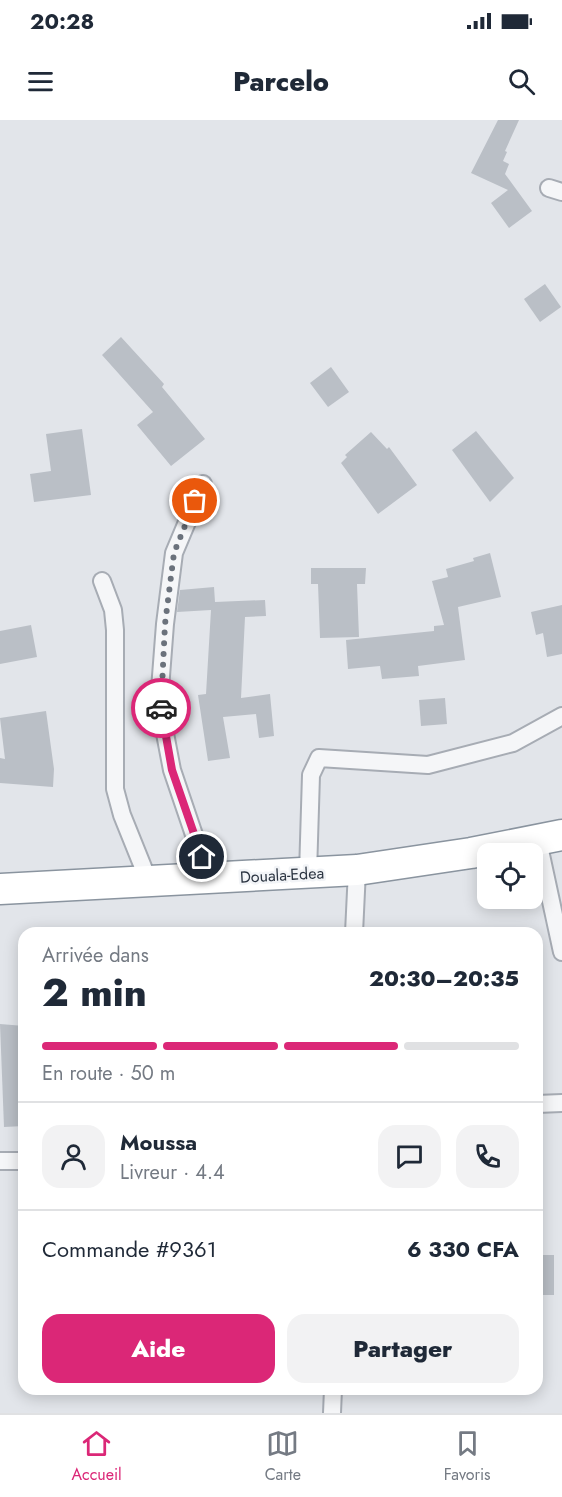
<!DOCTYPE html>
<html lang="fr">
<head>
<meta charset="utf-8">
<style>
	:root { --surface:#fff; --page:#f2f2f3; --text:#1f2937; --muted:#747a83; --line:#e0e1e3; --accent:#db2777 }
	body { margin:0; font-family:Jost,sans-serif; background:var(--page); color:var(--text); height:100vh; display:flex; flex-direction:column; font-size:22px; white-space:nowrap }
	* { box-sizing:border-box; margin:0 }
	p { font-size:20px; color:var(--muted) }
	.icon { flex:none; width:33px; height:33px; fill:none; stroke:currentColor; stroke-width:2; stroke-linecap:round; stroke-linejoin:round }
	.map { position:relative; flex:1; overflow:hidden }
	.details { position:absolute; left:18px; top:807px; width:525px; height:468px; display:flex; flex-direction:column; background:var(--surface); border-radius:18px; box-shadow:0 3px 15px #0003 }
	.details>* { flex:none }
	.tools { position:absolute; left:477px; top:723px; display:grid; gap:12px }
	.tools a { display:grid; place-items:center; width:66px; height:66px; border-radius:12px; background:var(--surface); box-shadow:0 3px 15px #0003; font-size:30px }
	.pin { position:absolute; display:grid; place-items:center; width:51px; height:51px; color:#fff; margin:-26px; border:3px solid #fff; border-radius:50%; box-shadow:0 2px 6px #0007 }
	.courier { position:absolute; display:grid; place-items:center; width:60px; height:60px; margin:-30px; border:4px solid #db2777; border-radius:50%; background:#fff; color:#222; box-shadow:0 2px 8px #0007 }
	.summary em { font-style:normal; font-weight:800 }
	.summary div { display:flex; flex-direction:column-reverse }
	.summary { display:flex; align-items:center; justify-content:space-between; height:102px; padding:0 24px }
	h1 { font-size:39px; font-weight:800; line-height:45px }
	.bar { display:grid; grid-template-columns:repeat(4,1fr); gap:9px 6px; align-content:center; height:72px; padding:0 24px }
	.bar i { height:8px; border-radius:4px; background:var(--line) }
	.bar .active { background:var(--accent) }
	.bar p { grid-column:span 4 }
	.line { display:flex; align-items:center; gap:15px; padding:0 24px; border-top:2px solid var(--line) }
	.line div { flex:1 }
	.round { display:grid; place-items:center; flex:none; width:63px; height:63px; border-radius:18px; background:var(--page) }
	.cta { display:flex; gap:12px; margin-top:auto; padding:12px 24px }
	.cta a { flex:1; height:69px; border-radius:18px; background:var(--accent); color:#fff; font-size:24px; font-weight:800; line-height:69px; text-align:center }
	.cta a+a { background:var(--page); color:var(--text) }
	.status { display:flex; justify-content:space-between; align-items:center; height:42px; padding:0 30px; background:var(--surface); direction:ltr }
	.status svg { height:16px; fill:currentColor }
	header { display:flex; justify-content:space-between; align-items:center; height:78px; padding:0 24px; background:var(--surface); font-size:27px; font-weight:800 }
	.tabs { display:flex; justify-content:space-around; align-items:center; height:84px; border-top:2px solid var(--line); background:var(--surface); font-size:16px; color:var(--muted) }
	.tabs a { display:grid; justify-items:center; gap:3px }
	.tabs .active { color:var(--accent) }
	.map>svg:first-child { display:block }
	.building { fill:#babfc6 }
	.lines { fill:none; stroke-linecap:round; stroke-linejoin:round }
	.street-casing { stroke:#a7acb4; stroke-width:20 }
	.highway-casing { stroke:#8a949f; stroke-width:33 }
	.street { stroke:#f5f6f8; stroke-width:16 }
	.highway { stroke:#fff; stroke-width:30 }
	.done { stroke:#6b727c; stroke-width:6; stroke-dasharray:0 10.8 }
	.route { stroke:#db2777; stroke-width:8 }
	.labels { text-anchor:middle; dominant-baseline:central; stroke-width:5; stroke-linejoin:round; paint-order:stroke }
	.street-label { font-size:16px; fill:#2b3441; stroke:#f2f4f7 }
</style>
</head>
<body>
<div class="status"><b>20:28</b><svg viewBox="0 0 49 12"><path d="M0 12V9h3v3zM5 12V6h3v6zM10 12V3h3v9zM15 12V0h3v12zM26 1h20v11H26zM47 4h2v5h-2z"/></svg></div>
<header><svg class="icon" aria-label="menu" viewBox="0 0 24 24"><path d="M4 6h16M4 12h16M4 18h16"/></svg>Parcelo<svg class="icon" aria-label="search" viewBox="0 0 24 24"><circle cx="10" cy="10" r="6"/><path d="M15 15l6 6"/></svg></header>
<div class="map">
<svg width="562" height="1293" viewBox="0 0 562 1293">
	<rect width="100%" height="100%" fill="#e2e5ea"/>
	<g class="building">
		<polygon points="498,0 519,0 505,31 507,32 503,41 509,44 505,54 532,91 509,108 491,83 508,70 471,53"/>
		<polygon points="545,164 561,187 540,202 524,179"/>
		<polygon points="121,217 164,264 162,267 205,319 171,346 137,305 153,292 102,235"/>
		<polygon points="331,247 349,272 328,287 310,263"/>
		<polygon points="82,309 91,375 34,382 30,354 51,351 46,314"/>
		<polygon points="476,311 514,358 490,382 452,330"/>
		<polygon points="371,312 387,329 389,327 417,365 378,394 341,343 347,337 345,335"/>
		<polygon points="490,433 501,477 458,487 465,540 418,546 419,556 382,559 380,546 348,549 346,520 434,511 434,506 444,505 432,461 448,457 446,449 474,441 473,438"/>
		<polygon points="311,448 366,448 365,464 357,464 359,517 320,518 318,464 311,464"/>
		<polygon points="214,467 215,482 265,480 266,496 245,497 241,578 270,574 274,616 259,618 256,594 223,597 230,638 208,641 198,575 206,574 211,490 177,492 180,470"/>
		<polygon points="562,485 562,534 547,537 543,513 536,515 531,492"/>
		<polygon points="31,505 37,537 0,544 0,511"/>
		<polygon points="445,578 447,604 421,606 419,580"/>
		<polygon points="46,591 54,649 53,667 0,663 0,638 5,639 0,598"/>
		<polygon points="0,904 24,906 24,1006 4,1007"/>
		<rect x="537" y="1135" width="17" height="40"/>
	</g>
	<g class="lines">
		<g class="street-casing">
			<g id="street">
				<polyline points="549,68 562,72"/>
				<polyline points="203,364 174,433 165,504 159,582 172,650 209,759"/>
				<polyline points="102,461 113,490 115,510 115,669 122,695 149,762"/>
				<polyline points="538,721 562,832"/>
				<polyline points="308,753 311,655 319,638 428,645 513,623 562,596"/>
				<polyline points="354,813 357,750"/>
				<polyline points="537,984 562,983"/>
				<polyline points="0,1041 24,1041"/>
				<polyline points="332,1293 333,1269"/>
			</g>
		</g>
		<g class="highway-casing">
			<polyline id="highway" points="0,769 357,750 471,733 562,715"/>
		</g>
		<use href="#street" class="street"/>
		<use href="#highway" class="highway"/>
	</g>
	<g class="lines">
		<polyline class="done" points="161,588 165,504 174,433 195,381"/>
		<polyline class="route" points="161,588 172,650 202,737"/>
	</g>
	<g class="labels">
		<g class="street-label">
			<text transform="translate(282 755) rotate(-3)">Douala-Edea</text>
		</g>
	</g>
</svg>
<div class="tools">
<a><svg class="icon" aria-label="locate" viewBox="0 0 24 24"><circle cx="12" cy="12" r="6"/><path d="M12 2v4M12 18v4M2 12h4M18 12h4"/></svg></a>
</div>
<div class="pin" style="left:195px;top:381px;background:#ea580c"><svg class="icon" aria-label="bag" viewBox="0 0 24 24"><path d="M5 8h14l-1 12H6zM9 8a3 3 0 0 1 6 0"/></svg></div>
<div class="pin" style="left:202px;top:737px;background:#1f2937"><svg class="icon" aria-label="home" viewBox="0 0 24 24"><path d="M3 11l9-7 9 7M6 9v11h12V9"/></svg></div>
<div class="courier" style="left:161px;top:588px"><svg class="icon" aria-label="car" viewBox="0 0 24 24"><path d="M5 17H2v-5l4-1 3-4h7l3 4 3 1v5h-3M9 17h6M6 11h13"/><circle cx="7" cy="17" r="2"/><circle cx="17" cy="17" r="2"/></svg></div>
<section class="details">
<div class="summary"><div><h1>2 min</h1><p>Arrivée dans</p></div><em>20:30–20:35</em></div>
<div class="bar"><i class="active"></i><i class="active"></i><i class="active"></i><i></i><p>En route · 50 m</p></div>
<div class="line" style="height:108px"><a class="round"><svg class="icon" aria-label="person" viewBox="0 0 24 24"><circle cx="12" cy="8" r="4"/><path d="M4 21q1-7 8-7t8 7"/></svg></a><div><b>Moussa</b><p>Livreur · 4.4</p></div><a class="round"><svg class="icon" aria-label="chat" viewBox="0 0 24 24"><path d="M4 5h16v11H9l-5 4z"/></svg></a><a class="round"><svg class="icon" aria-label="phone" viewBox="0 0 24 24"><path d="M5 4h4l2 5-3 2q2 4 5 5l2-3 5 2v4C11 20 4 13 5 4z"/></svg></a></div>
<div class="line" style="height:78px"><div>Commande #9361</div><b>6 330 CFA</b></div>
<div class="cta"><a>Aide</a><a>Partager</a></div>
</section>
</div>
<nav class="tabs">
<a class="active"><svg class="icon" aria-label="home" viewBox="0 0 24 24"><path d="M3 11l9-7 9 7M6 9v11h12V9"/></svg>Accueil</a>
<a><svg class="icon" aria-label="map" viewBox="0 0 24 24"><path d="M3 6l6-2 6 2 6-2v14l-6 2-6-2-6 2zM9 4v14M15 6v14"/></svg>Carte</a>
<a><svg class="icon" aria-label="saved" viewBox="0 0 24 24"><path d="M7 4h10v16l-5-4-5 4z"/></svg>Favoris</a>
</nav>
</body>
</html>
